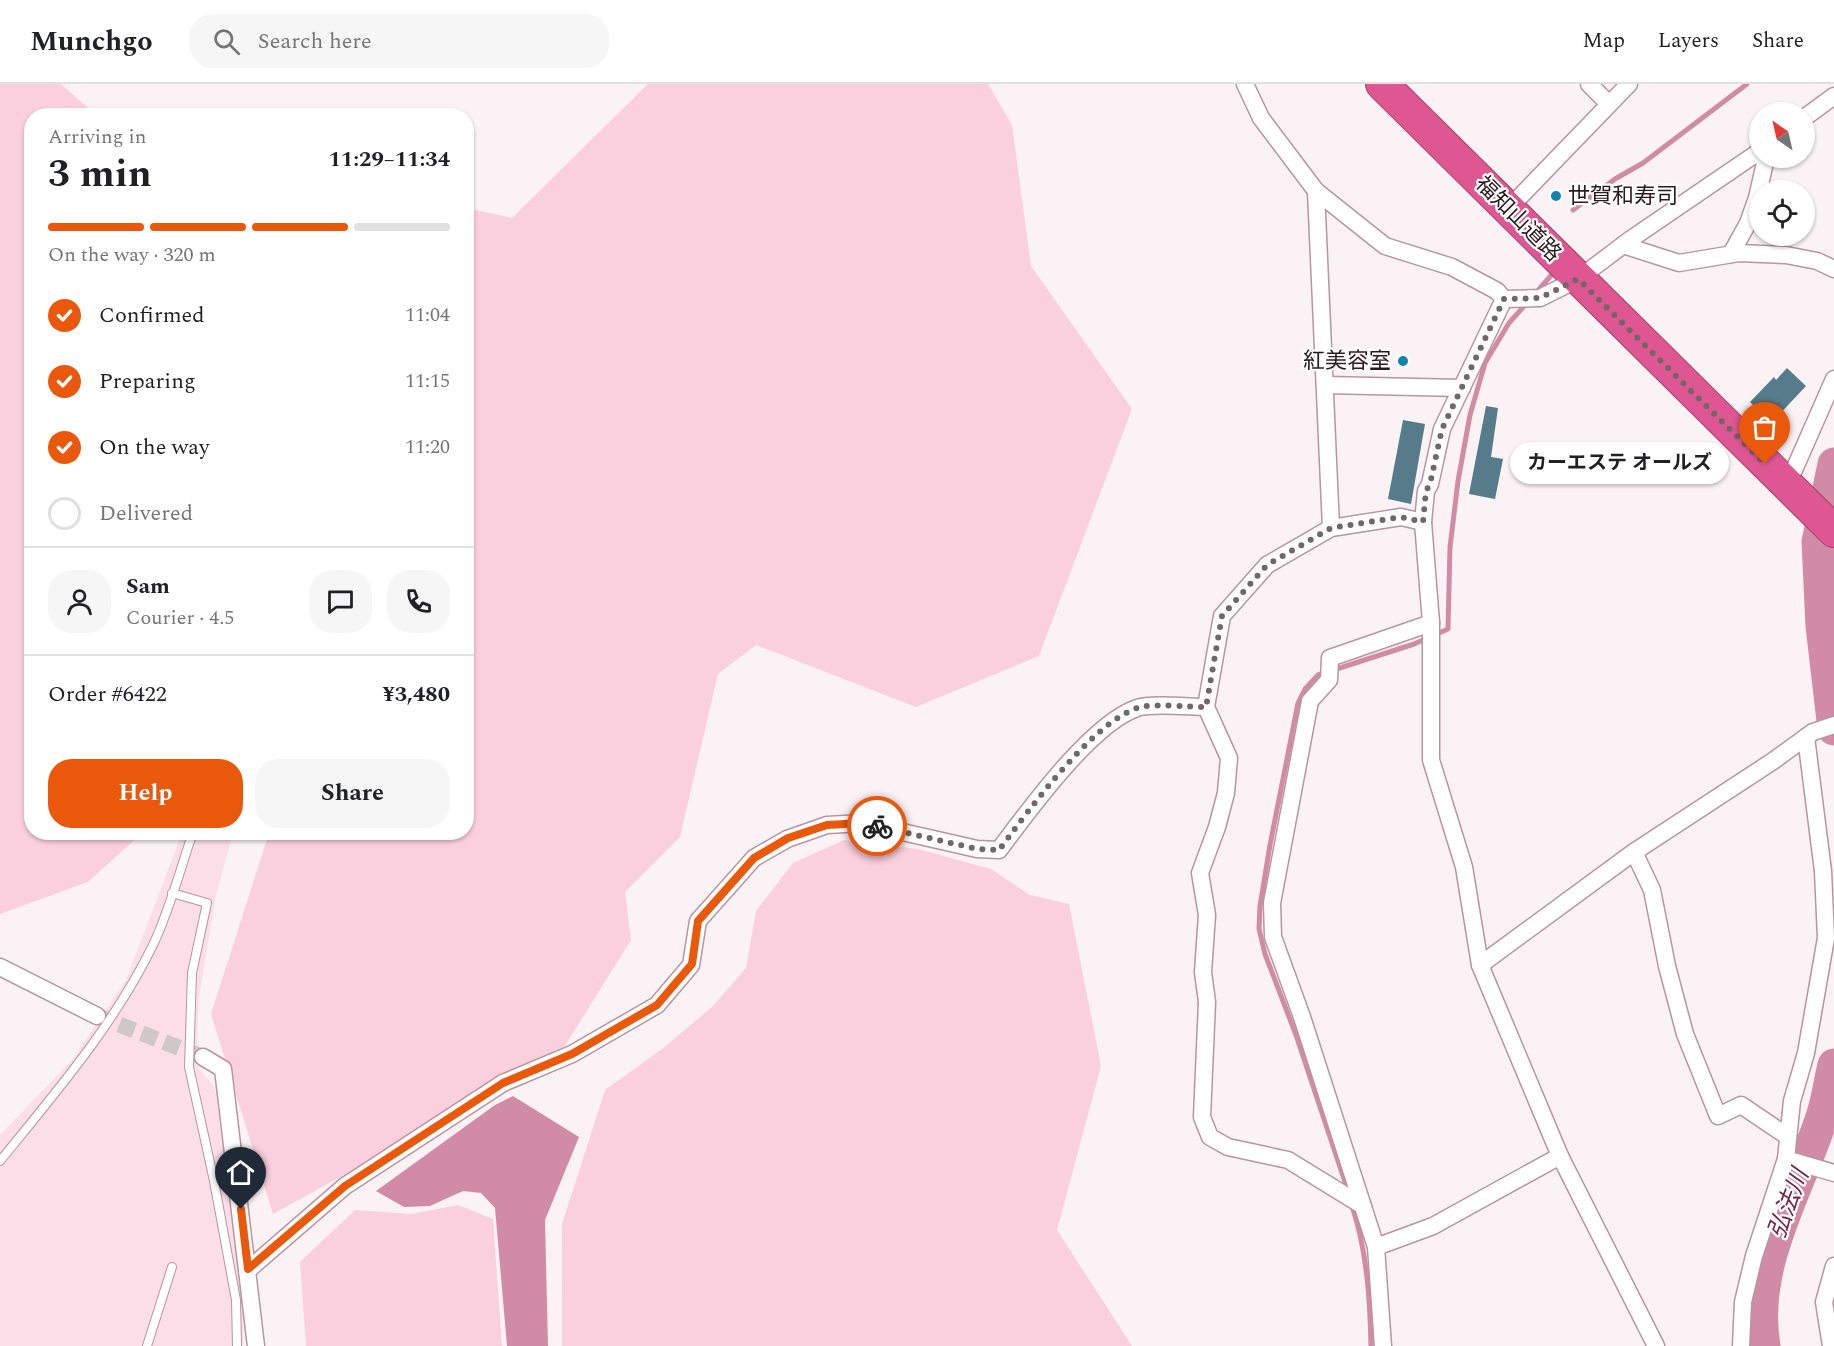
<!DOCTYPE html>
<html lang="en">
<head>
<meta charset="utf-8">
<style>
	:root { --surface:#fff; --page:#f6f6f6; --text:#202124; --muted:#757577; --line:#e0e0e0; --accent:#ea580c }
	body { margin:0; font-family:Spectral,"Noto Sans JP",serif; background:var(--page); color:var(--text); height:100vh; display:flex; flex-direction:column; font-size:22px; white-space:nowrap }
	* { box-sizing:border-box; margin:0 }
	p { font-size:20px; color:var(--muted) }
	.icon { flex:none; width:33px; height:33px; fill:none; stroke:currentColor; stroke-width:2; stroke-linecap:round; stroke-linejoin:round }
	.map { position:relative; flex:1; overflow:hidden }
	.sheet { position:absolute; left:24px; top:24px; width:450px; height:732px; display:flex; flex-direction:column; background:var(--surface); border-radius:24px; box-shadow:0 2px 4px #0004 }
	.sheet>* { flex:none }
	.needle { width:39px; rotate:326deg }
	.controls { position:absolute; left:1749px; top:18px; display:grid; gap:12px }
	.controls a { display:grid; place-items:center; width:66px; height:66px; border-radius:50%; background:var(--surface); box-shadow:0 2px 4px #0004; font-size:30px }
	.pin { position:absolute; display:grid; place-items:center; width:51px; height:51px; color:#fff; margin:-62px -26px; border-radius:50% 50% 50% 0; rotate:-45deg; box-shadow:0 0 6px #0007 }
	.pin .icon { rotate:45deg }
	.courier { position:absolute; display:grid; place-items:center; width:60px; height:60px; margin:-30px; border:4px solid #ea580c; border-radius:50%; background:#fff; color:#222; box-shadow:0 2px 8px #0007 }
	.bubble { position:absolute; height:42px; border-radius:21px; background:var(--surface); box-shadow:0 2px 4px #0004; font-size:20px; font-weight:700; line-height:42px; text-align:center }
	.summary em { font-style:normal; font-weight:700 }
	.summary div { display:flex; flex-direction:column-reverse }
	.summary { display:flex; align-items:center; justify-content:space-between; height:102px; padding:0 24px }
	h1 { font-size:39px; font-weight:700; line-height:45px }
	.bar { display:grid; grid-template-columns:repeat(4,1fr); gap:9px 6px; align-content:center; height:72px; padding:0 24px }
	.bar i { height:8px; border-radius:4px; background:var(--line) }
	.bar .current { background:var(--accent) }
	.bar p { grid-column:span 4 }
	.line { display:flex; align-items:center; gap:15px; padding:0 24px; border-top:2px solid var(--line) }
	.line div { flex:1 }
	.round { display:grid; place-items:center; flex:none; width:63px; height:63px; border-radius:24px; background:var(--page) }
	ol { padding:0 24px; list-style:none }
	li { display:flex; align-items:center; gap:18px; height:66px }
	li p { margin-inline-start:auto }
	li .icon { padding:6px; border-radius:50%; background:var(--accent); color:#fff; stroke-width:4 }
	li:last-child { color:var(--muted) }
	li i { width:33px; height:33px; border:3px solid var(--line); border-radius:50% }
	.action { display:flex; gap:12px; margin-top:auto; padding:12px 24px }
	.action a { flex:1; height:69px; border-radius:24px; background:var(--accent); color:#fff; font-size:24px; font-weight:700; line-height:69px; text-align:center }
	.action a+a { background:var(--page); color:var(--text) }
	header { display:flex; align-items:center; gap:36px; box-sizing:border-box; height:84px; padding:0 30px; background:var(--surface); border-bottom:2px solid var(--line) }
	header strong { font-size:28px }
	nav { display:flex; gap:33px; margin-inline-start:auto; font-size:21px }
	.search { width:420px; height:54px; background:var(--page); display:flex; align-items:center; gap:15px; box-sizing:border-box; padding:0 21px; border-radius:24px; color:var(--muted); font-size:22px }
	.map>svg:first-child { display:block }
	.built { fill:#fcdee8 }
	.green { fill:#fbd0de }
	.water { fill:#d28ba5 }
	.lines { fill:none; stroke-linecap:round; stroke-linejoin:round }
	.stream { stroke:#d28ba5; stroke-width:5 }
	.river { stroke:#d28ba5; stroke-width:33 }
	.building { fill:#567b8b }
	.street-tunnel { stroke:#d0c7c9; stroke-width:16; stroke-dasharray:16 8; stroke-linecap:butt }
	.lane-casing { stroke:#b994a1; stroke-width:10 }
	.street-casing { stroke:#b994a1; stroke-width:19 }
	.highway-casing { stroke:#9f426a; stroke-width:34 }
	.lane { stroke:#fff; stroke-width:8 }
	.street { stroke:#fff; stroke-width:16 }
	.highway { stroke:#df5792; stroke-width:32 }
	.done { stroke:#72666a; stroke-width:6; stroke-dasharray:0 10.8 }
	.route { stroke:#ea580c; stroke-width:8 }
	.poi-dot { fill:#1185ab; stroke:#fff; stroke-width:2 }
	.labels { text-anchor:middle; dominant-baseline:central; stroke-width:4.5; stroke-linejoin:round; paint-order:stroke }
	.poi-label { font-size:22px; fill:#281a1f; stroke:#fff; text-anchor:start }
	.street-label { font-size:22px; fill:#281a1f; stroke:#fff }
	.water-label { font-size:24px; font-style:italic; fill:#772349; stroke:#fff }
</style>
</head>
<body>
<header>
<strong>Munchgo</strong>
<div class="search"><svg class="icon" aria-label="search" viewBox="0 0 24 24"><circle cx="10" cy="10" r="6"/><path d="M15 15l6 6"/></svg>Search here</div>
<nav><a>Map</a><a>Layers</a><a>Share</a></nav>
</header>
<div class="map">
<svg width="1834" height="1262" viewBox="0 0 1834 1262">
	<rect width="100%" height="100%" fill="#faf2f4"/>
	<polygon class="built" points="182,749 233,749 216,811 199,913 196,981 215,1004 244,1229 243,1262 0,1262 0,1051 73,975 126,896"/>
	<g class="green">
		<polygon points="0,0 61,0 96,31 32,32 32,748 142,749 88,798 0,830"/>
		<polygon points="648,0 988,0 1012,41 1031,182 1132,325 1039,572 916,623 756,561 718,590 680,753 625,808 631,856 558,973 273,1130 211,930 269,749 466,748 467,124 512,134"/>
		<polygon points="844,756 918,765 991,785 1030,811 1069,820 1101,982 1057,1146 1132,1262 562,1262 562,1140 605,1006 662,965 712,923 746,884 756,827 793,779"/>
		<polygon points="458,1121 493,1135 502,1262 306,1262 300,1178 355,1126 411,1130"/>
	</g>
	<polygon class="water" points="513,1012 579,1053 545,1136 548,1262 507,1262 495,1124 481,1109 463,1107 430,1122 404,1123 376,1107 495,1021"/>
	<g class="lines">
		<g class="stream">
			<polyline points="1573,126 1615,95 1643,79 1747,0"/>
			<polyline points="1535,210 1554,188"/>
			<polyline points="1348,1107 1296,951 1265,870 1259,845 1260,822 1270,761 1298,619 1305,605 1318,591 1414,560 1448,545 1450,463 1458,397 1470,331 1485,279 1509,239 1527,219"/>
			<path d="M1352 1122C1367 1167 1370 1215 1371 1262"/>
		</g>
		<g class="river">
			<polyline points="1834,380 1818,458 1822,542 1834,645"/>
			<path d="M1764 1262C1750 1180 1799 1106 1823 1030 1828 1014 1830 997 1834 981"/>
		</g>
	</g>
	<g class="building">
		<polygon points="1787,284 1806,302 1775,335 1768,328 1764,332 1750,318 1774,293 1776,296"/>
		<polygon points="1486,322 1498,324 1491,373 1503,375 1495,415 1469,410"/>
		<polygon points="1403,336 1425,340 1411,420 1388,415"/>
	</g>
	<g class="lines">
		<polyline class="street-tunnel" points="97,932 203,973"/>
		<g class="lane-casing">
			<g id="lane">
				<polyline points="172,809 207,819 192,889 189,983 214,1097 236,1216 237,1262"/>
				<path d="M0 1077C56 1008 114 941 153 861 170 825 180 786 193 748"/>
				<polyline points="147,1262 172,1183"/>
			</g>
		</g>
		<g class="street-casing">
			<g id="street">
				<polyline points="1245,0 1261,34 1316,107 1385,162 1452,183 1497,207 1504,215"/>
				<polyline points="1589,0 1609,20"/>
				<polyline points="1804,34 1834,12"/>
				<polyline points="1316,107 1331,444"/>
				<polyline points="1508,125 1629,0"/>
				<polyline points="1623,161 1679,179 1739,169 1786,171 1817,177 1834,185"/>
				<polyline points="1731,170 1748,139 1757,114 1766,74"/>
				<polyline points="1504,215 1442,345 1430,400 1426,407 1423,438 1431,539 1431,676 1464,783 1480,881 1560,1072 1656,1262"/>
				<polyline points="1504,215 1540,214 1578,195 1631,155 1760,67"/>
				<polyline points="1325,301 1462,304"/>
				<polyline points="1782,397 1794,386 1834,295"/>
				<polyline points="1634,768 1652,806 1667,882 1685,950 1718,1032 1741,1021 1787,1052"/>
				<polyline points="1480,881 1634,768 1773,677 1813,648 1834,641"/>
				<polyline points="0,883 97,932"/>
				<polyline points="203,973 223,985 256,1262"/>
				<polyline points="1786,1075 1834,1089"/>
				<polyline points="1363,1122 1288,1076 1228,1063 1210,1053 1202,1033 1207,918 1203,888 1207,831 1200,789 1217,743 1226,709 1229,674 1206,623 1222,532 1267,481 1331,444 1401,433 1423,438"/>
				<polyline points="1376,1163 1433,1142 1560,1072"/>
				<path d="M248 1186 345 1102 503 999 572 970 657 921 691 881 698 837 754 774 787 755 827 741 863 739 977 765 999 766C1029 726 1091 640 1137 624 1151 619 1190 623 1206 623"/>
				<polyline points="1383,1262 1376,1163 1302,933 1273,853 1272,819 1310,617 1329,596 1330,574 1431,539"/>
				<polyline points="1741,1262 1743,1218 1754,1172 1786,1075 1792,1017 1806,969 1826,854 1823,787 1806,653"/>
				<polyline points="1831,1262 1824,1218 1834,1182"/>
			</g>
		</g>
		<g class="highway-casing">
			<polyline id="highway" points="1382,0 1834,447"/>
		</g>
		<use href="#lane" class="lane"/>
		<use href="#street" class="street"/>
		<use href="#highway" class="highway"/>
	</g>
	<g class="lines">
		<path class="done" d="M877 742 977 765 999 766C1029 726 1091 640 1137 624 1151 619 1190 623 1206 623L1222 532 1267 481 1331 444 1401 433 1423 438 1426 407 1430 400 1442 345 1504 215 1540 214 1578 195 1765 380"/>
		<polyline class="route" points="241,1125 248,1185 345,1102 503,999 572,970 657,921 692,880 698,837 754,774 788,754 827,741 863,739 877,742"/>
	</g>
	<g class="poi-dot">
		<circle cx="1556" cy="112" r="6"/>
		<circle cx="1403" cy="277" r="6"/>
	</g>
	<g class="labels">
		<g class="poi-label">
			<text x="1568" y="112">世賀和寿司</text>
			<text x="1391" y="277" text-anchor="end">紅美容室</text>
		</g>
		<g class="street-label">
			<text transform="translate(1518 135) rotate(45)">福知山道路</text>
		</g>
		<g class="water-label">
			<text transform="translate(1789 1120) rotate(-69)">弘法川</text>
		</g>
	</g>
</svg>
<div class="controls">
<a><svg class="needle" viewBox="-14 -14 28 28"><path d="M0-13l5 13h-10z" fill="#e53935"/><path d="M0 13l5-13h-10z" fill="#757577"/></svg></a>
<a><svg class="icon" aria-label="locate" viewBox="0 0 24 24"><circle cx="12" cy="12" r="6"/><path d="M12 2v4M12 18v4M2 12h4M18 12h4"/></svg></a>
</div>
<div class="pin" style="left:1765px;top:380px;background:#ea580c"><svg class="icon" aria-label="bag" viewBox="0 0 24 24"><path d="M5 8h14l-1 12H6zM9 8a3 3 0 0 1 6 0"/></svg></div>
<div class="pin" style="left:241px;top:1125px;background:#1f2937"><svg class="icon" aria-label="home" viewBox="0 0 24 24"><path d="M3 11l9-7 9 7M6 9v11h12V9"/></svg></div>
<div class="courier" style="left:877px;top:742px"><svg class="icon" aria-label="bike" viewBox="0 0 24 24"><circle cx="6" cy="16" r="4"/><circle cx="18" cy="16" r="4"/><path d="M6 16l4-8h5l3 8M10 8l3 8H6M13 5h3"/></svg></div>
<div class="bubble" style="left:1510px;top:358px;width:219px">カーエステ オールズ</div>
<section class="sheet">
<div class="summary"><div><h1>3 min</h1><p>Arriving in</p></div><em>11:29–11:34</em></div>
<div class="bar"><i class="current"></i><i class="current"></i><i class="current"></i><i></i><p>On the way · 320 m</p></div>
<ol>
<li><svg class="icon" aria-label="check" viewBox="0 0 24 24"><path d="M5 12l5 5 9-10"/></svg>Confirmed<p>11:04</p></li>
<li><svg class="icon" aria-label="check" viewBox="0 0 24 24"><path d="M5 12l5 5 9-10"/></svg>Preparing<p>11:15</p></li>
<li><svg class="icon" aria-label="check" viewBox="0 0 24 24"><path d="M5 12l5 5 9-10"/></svg>On the way<p>11:20</p></li>
<li><i></i>Delivered</li>
</ol>
<div class="line" style="height:108px"><a class="round"><svg class="icon" aria-label="person" viewBox="0 0 24 24"><circle cx="12" cy="8" r="4"/><path d="M4 21q1-7 8-7t8 7"/></svg></a><div><b>Sam</b><p>Courier · 4.5</p></div><a class="round"><svg class="icon" aria-label="chat" viewBox="0 0 24 24"><path d="M4 5h16v11H9l-5 4z"/></svg></a><a class="round"><svg class="icon" aria-label="phone" viewBox="0 0 24 24"><path d="M5 4h4l2 5-3 2q2 4 5 5l2-3 5 2v4C11 20 4 13 5 4z"/></svg></a></div>
<div class="line" style="height:78px"><div>Order #6422</div><b>¥3,480</b></div>
<div class="action"><a>Help</a><a>Share</a></div>
</section>
</div>
</body>
</html>
